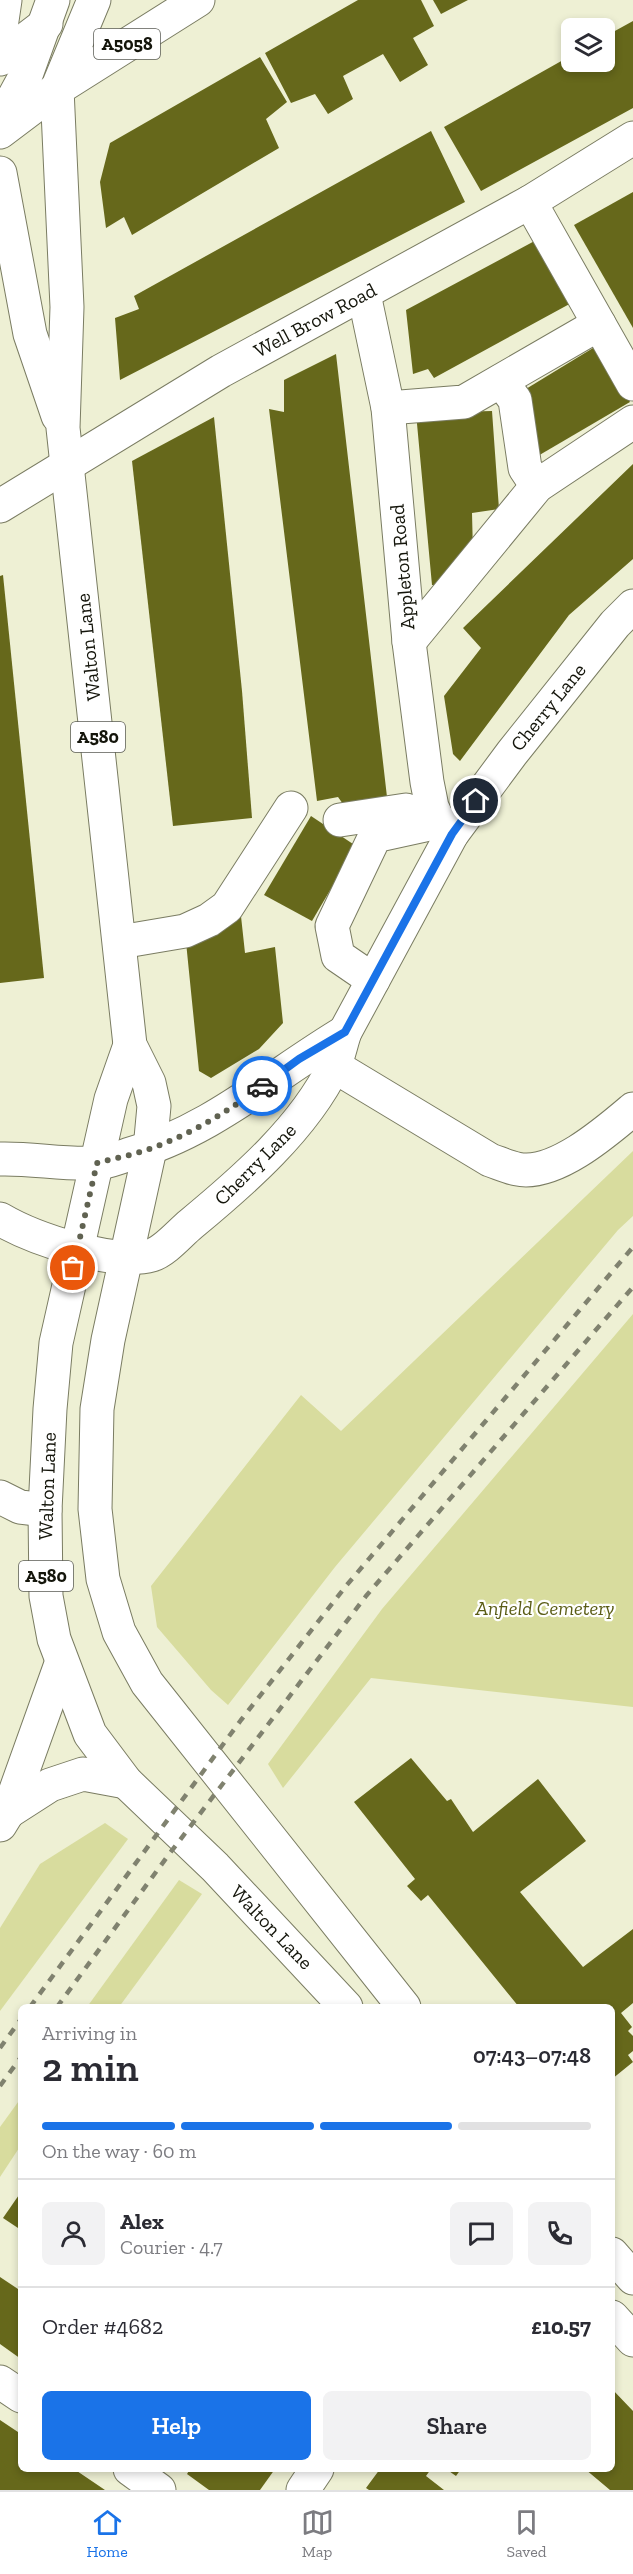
<!DOCTYPE html>
<html lang="en">
<head>
<meta charset="utf-8">
<style>
	:root { --surface:#fff; --page:#f2f2f3; --text:#2b2b33; --muted:#7c7c81; --line:#e1e1e2; --accent:#1a73e8 }
	body { margin:0; font-family:"Zilla Slab",serif; background:var(--page); color:var(--text); height:100vh; display:flex; flex-direction:column; font-size:22px; white-space:nowrap }
	* { box-sizing:border-box; margin:0 }
	p { font-size:20px; color:var(--muted) }
	.icon { flex:none; width:33px; height:33px; fill:none; stroke:currentColor; stroke-width:2; stroke-linecap:round; stroke-linejoin:round }
	.map { position:relative; flex:1; overflow:hidden }
	.panel { position:absolute; left:18px; top:2004px; width:597px; height:468px; display:flex; flex-direction:column; background:var(--surface); border-radius:9px; box-shadow:0 3px 9px #0003 }
	.panel>* { flex:none }
	.fabs { position:absolute; left:561px; top:18px; display:grid; gap:12px }
	.fabs a { display:grid; place-items:center; width:54px; height:54px; border-radius:9px; background:var(--surface); box-shadow:0 3px 9px #0003; font-size:30px }
	.pin { position:absolute; display:grid; place-items:center; width:51px; height:51px; color:#fff; margin:-26px; border:3px solid #fff; border-radius:50%; box-shadow:0 2px 6px #0007 }
	.courier { position:absolute; display:grid; place-items:center; width:60px; height:60px; margin:-30px; border:4px solid #1a73e8; border-radius:50%; background:#fff; color:#222; box-shadow:0 2px 8px #0007 }
	.head em { font-style:normal; font-weight:600 }
	.head div { display:flex; flex-direction:column-reverse }
	.head { display:flex; align-items:center; justify-content:space-between; height:102px; padding:0 24px }
	h1 { font-size:39px; font-weight:600; line-height:45px }
	.bar { display:grid; grid-template-columns:repeat(4,1fr); gap:9px 6px; align-content:center; height:72px; padding:0 24px }
	.bar i { height:8px; border-radius:4px; background:var(--line) }
	.bar .on { background:var(--accent) }
	.bar p { grid-column:span 4 }
	.line { display:flex; align-items:center; gap:15px; padding:0 24px; border-top:2px solid var(--line) }
	.line div { flex:1 }
	.round { display:grid; place-items:center; flex:none; width:63px; height:63px; border-radius:9px; background:var(--page) }
	.action { display:flex; gap:12px; margin-top:auto; padding:12px 24px }
	.action a { flex:1; height:69px; border-radius:9px; background:var(--accent); color:#fff; font-size:24px; font-weight:600; line-height:69px; text-align:center }
	.action a+a { background:var(--page); color:var(--text) }
	.tabs { display:flex; justify-content:space-around; align-items:center; height:84px; border-top:2px solid var(--line); background:var(--surface); font-size:16px; color:var(--muted) }
	.tabs a { display:grid; justify-items:center; gap:3px }
	.tabs .on { color:var(--accent) }
	.map>svg:first-child { display:block }
	.green { fill:#d8dc9e }
	.building { fill:#66681b }
	.lines { fill:none; stroke-linecap:round; stroke-linejoin:round }
	.minor-casing { stroke:#7a7c62; stroke-width:35 }
	.highway-casing { stroke:#7a7c62; stroke-width:35 }
	.minor { stroke:#fff; stroke-width:33 }
	.highway { stroke:#fff; stroke-width:33 }
	.rail { stroke:#80826f; stroke-width:4.5; stroke-dasharray:8 8; stroke-linecap:butt }
	.done { stroke:#606251; stroke-width:6; stroke-dasharray:0 10.8 }
	.route { stroke:#1a73e8; stroke-width:8 }
	.labels { text-anchor:middle; dominant-baseline:central; stroke-width:4.5; stroke-linejoin:round; paint-order:stroke }
	.shield { fill:#fff; stroke:#5a5b54; stroke-width:1.5 }
	.shield-label { font-size:18px; font-weight:bold; fill:#14150b }
	.street-label { font-size:20px; fill:#14150b; stroke:#fff }
	.park-label { font-size:20px; font-style:italic; fill:#5a5c15; stroke:#fff }
</style>
</head>
<body>
<div class="map">
<svg width="633" height="2490" viewBox="0 0 633 2490">
	<rect width="100%" height="100%" fill="#eef0d4"/>
	<g class="green">
		<polygon points="633,1151 633,1216 618,1230 335,1567 228,1705 211,1690 157,1627 151,1586 301,1395 341,1431"/>
		<polygon points="633,1314 633,1707 371,1678 283,1788 268,1764 382,1609"/>
		<polygon points="105,1823 128,1839 0,2011 0,1928 40,1864"/>
		<polygon points="179,1880 202,1894 119,2007 87,2007"/>
		<polygon points="21,2098 21,2145 0,2177 0,2127"/>
	</g>
	<g class="building">
		<polygon points="358,0 421,0 434,26 413,38 428,65 400,82 383,54 343,76 353,99 328,114 315,94 291,103 265,53"/>
		<polygon points="433,0 468,0 441,14"/>
		<polygon points="633,21 633,108 481,191 444,127 572,55 572,62 604,62 604,37"/>
		<polygon points="260,57 287,102 266,119 279,148 132,235 124,217 106,228 100,182 110,143"/>
		<polygon points="431,131 465,202 120,380 115,318 139,309 134,296"/>
		<polygon points="633,192 633,328 574,225"/>
		<polygon points="542,237 575,301 434,378 428,369 413,374 406,310"/>
		<polygon points="598,345 630,402 531,460 521,392"/>
		<polygon points="336,354 387,797 343,804 338,797 317,801 269,409 284,412 284,380"/>
		<polygon points="492,411 499,509 472,513 473,553 449,585 432,585 416,413"/>
		<polygon points="214,417 242,691 252,818 173,826 132,461"/>
		<polygon points="633,464 633,559 569,615 460,761 453,754 444,696 481,648 463,628"/>
		<polygon points="3,575 44,978 0,983 0,576"/>
		<polygon points="311,816 356,846 312,921 264,895"/>
		<polygon points="240,907 245,953 275,947 283,1023 259,1049 211,1078 199,1071 186,942"/>
		<polygon points="411,1758 447,1801 451,1799 473,1832 538,1779 586,1841 520,1892 583,1967 633,1929 633,2003 621,2013 632,2027 628,2031 633,2036 633,2051 628,2055 633,2062 612,2079 612,2007 519,2007 428,1895 421,1901 407,1886 415,1879 354,1802"/>
		<polygon points="21,2192 21,2230 3,2218"/>
		<polygon points="0,2277 21,2291 21,2359 0,2344"/>
		<polygon points="612,2389 633,2411 633,2490 610,2490 585,2469 612,2469"/>
		<polygon points="0,2420 21,2434 21,2469 74,2469 105,2490 0,2490"/>
		<polygon points="190,2469 275,2469 260,2490 209,2490 187,2474"/>
		<polygon points="380,2469 431,2469 426,2476 444,2490 369,2490 366,2488"/>
		<polygon points="446,2469 461,2469 456,2476"/>
	</g>
	<g class="lines">
		<g class="minor-casing">
			<g id="minor">
				<polyline points="530,202 633,384"/>
				<polyline points="364,294 388,408 409,642 427,782 432,807 439,822 452,834"/>
				<polyline points="501,381 515,400 525,468 537,486"/>
				<polyline points="388,408 464,402 599,324"/>
				<polyline points="0,506 221,371 530,202 633,138"/>
				<polyline points="409,642 537,486 633,422"/>
				<polyline points="340,820 406,810"/>
				<polyline points="120,942 185,931 209,920 227,907 291,808"/>
				<polyline points="373,980 338,956 332,926 375,836 439,822"/>
				<path d="M334 1066 490 1160C499 1163 508 1167 517 1169 554 1177 606 1132 633 1109"/>
				<path d="M0 1159C32 1158 64 1165 96 1163 106 1163 117 1158 127 1155 209 1133 273 1075 345 1032"/>
				<path d="M0 1219C34 1239 114 1266 152 1255 165 1251 180 1233 191 1224 243 1181 304 1128 334 1066 339 1056 341 1043 345 1032L452 834 512 753 615 624 633 606"/>
				<polyline points="0,1497 20,1507 45,1510"/>
				<polyline points="8,1812 50,1785 83,1774 126,1782"/>
				<polyline points="0,1825 8,1812 61,1664"/>
				<polyline points="0,2382 21,2396"/>
				<polyline points="130,2469 159,2490"/>
				<polyline points="303,2490 317,2469"/>
			</g>
		</g>
		<g class="highway-casing">
			<g id="highway">
				<polyline points="94,0 57,89 67,307 63,428 130,1045 149,1083 154,1106 150,1149 108,1340 97,1409 95,1509 103,1579 119,1632 147,1683 404,2007"/>
				<polyline points="0,34 5,0"/>
				<polyline points="0,59 46,24"/>
				<polyline points="0,123 26,75 53,0"/>
				<polyline points="0,132 57,89 198,0"/>
				<polyline points="0,173 30,334 58,416"/>
				<polyline points="130,1045 111,1099 56,1343 50,1409 45,1510 46,1596 54,1639 90,1734 126,1782 215,1867 346,2007"/>
				<polyline points="612,2254 633,2278"/>
				<polyline points="612,2317 633,2340"/>
			</g>
		</g>
		<use href="#minor" class="minor"/>
		<use href="#highway" class="highway"/>
		<g class="rail">
			<polyline points="30,2007 241,1720 346,1586 633,1247"/>
			<polyline points="57,2007 167,1857 366,1596 633,1287"/>
			<polyline points="0,2048 21,2019"/>
			<polyline points="0,2086 21,2057"/>
		</g>
	</g>
	<g class="lines">
		<path class="done" d="M73 1268 97 1163C115 1158 134 1155 152 1148 191 1134 229 1111 262 1086"/>
		<polyline class="route" points="262,1086 299,1059 345,1032 452,834 476,801"/>
	</g>
	<g class="labels">
		<g class="shield">
			<rect x="94" y="29" width="66" height="30" rx="4.5"/>
			<rect x="71" y="722" width="54" height="30" rx="4.5"/>
			<rect x="19" y="1561" width="54" height="30" rx="4.5"/>
		</g>
		<g class="shield-label">
			<text x="127" y="44">A5058</text>
			<text x="98" y="737">A580</text>
			<text x="46" y="1576">A580</text>
		</g>
		<g class="street-label">
			<text transform="translate(315 320) rotate(-28)">Well Brow Road</text>
			<text transform="translate(402 567) rotate(-95)">Appleton Road</text>
			<text transform="translate(88 647) rotate(-96)">Walton Lane</text>
			<text transform="translate(548 707) rotate(-51)">Cherry Lane</text>
			<text transform="translate(255 1164) rotate(-45)">Cherry Lane</text>
			<text transform="translate(47 1486) rotate(-88)">Walton Lane</text>
			<text transform="translate(272 1927) rotate(46)">Walton Lane</text>
		</g>
		<g class="park-label">
			<text x="545" y="1608">Anfield Cemetery</text>
		</g>
	</g>
</svg>
<div class="fabs">
<a><svg class="icon" aria-label="layers" viewBox="0 0 24 24"><path d="M12 4l9 5-9 5-9-5zM3 14l9 5 9-5"/></svg></a>
</div>
<div class="pin" style="left:73px;top:1268px;background:#ea580c"><svg class="icon" aria-label="bag" viewBox="0 0 24 24"><path d="M5 8h14l-1 12H6zM9 8a3 3 0 0 1 6 0"/></svg></div>
<div class="pin" style="left:476px;top:801px;background:#1f2937"><svg class="icon" aria-label="home" viewBox="0 0 24 24"><path d="M3 11l9-7 9 7M6 9v11h12V9"/></svg></div>
<div class="courier" style="left:262px;top:1086px"><svg class="icon" aria-label="car" viewBox="0 0 24 24"><path d="M5 17H2v-5l4-1 3-4h7l3 4 3 1v5h-3M9 17h6M6 11h13"/><circle cx="7" cy="17" r="2"/><circle cx="17" cy="17" r="2"/></svg></div>
<section class="panel">
<div class="head"><div><h1>2 min</h1><p>Arriving in</p></div><em>07:43–07:48</em></div>
<div class="bar"><i class="on"></i><i class="on"></i><i class="on"></i><i></i><p>On the way · 60 m</p></div>
<div class="line" style="height:108px"><a class="round"><svg class="icon" aria-label="person" viewBox="0 0 24 24"><circle cx="12" cy="8" r="4"/><path d="M4 21q1-7 8-7t8 7"/></svg></a><div><b>Alex</b><p>Courier · 4.7</p></div><a class="round"><svg class="icon" aria-label="chat" viewBox="0 0 24 24"><path d="M4 5h16v11H9l-5 4z"/></svg></a><a class="round"><svg class="icon" aria-label="phone" viewBox="0 0 24 24"><path d="M5 4h4l2 5-3 2q2 4 5 5l2-3 5 2v4C11 20 4 13 5 4z"/></svg></a></div>
<div class="line" style="height:78px"><div>Order #4682</div><b>£10.57</b></div>
<div class="action"><a>Help</a><a>Share</a></div>
</section>
</div>
<nav class="tabs">
<a class="on"><svg class="icon" aria-label="home" viewBox="0 0 24 24"><path d="M3 11l9-7 9 7M6 9v11h12V9"/></svg>Home</a>
<a><svg class="icon" aria-label="map" viewBox="0 0 24 24"><path d="M3 6l6-2 6 2 6-2v14l-6 2-6-2-6 2zM9 4v14M15 6v14"/></svg>Map</a>
<a><svg class="icon" aria-label="saved" viewBox="0 0 24 24"><path d="M7 4h10v16l-5-4-5 4z"/></svg>Saved</a>
</nav>
</body>
</html>
